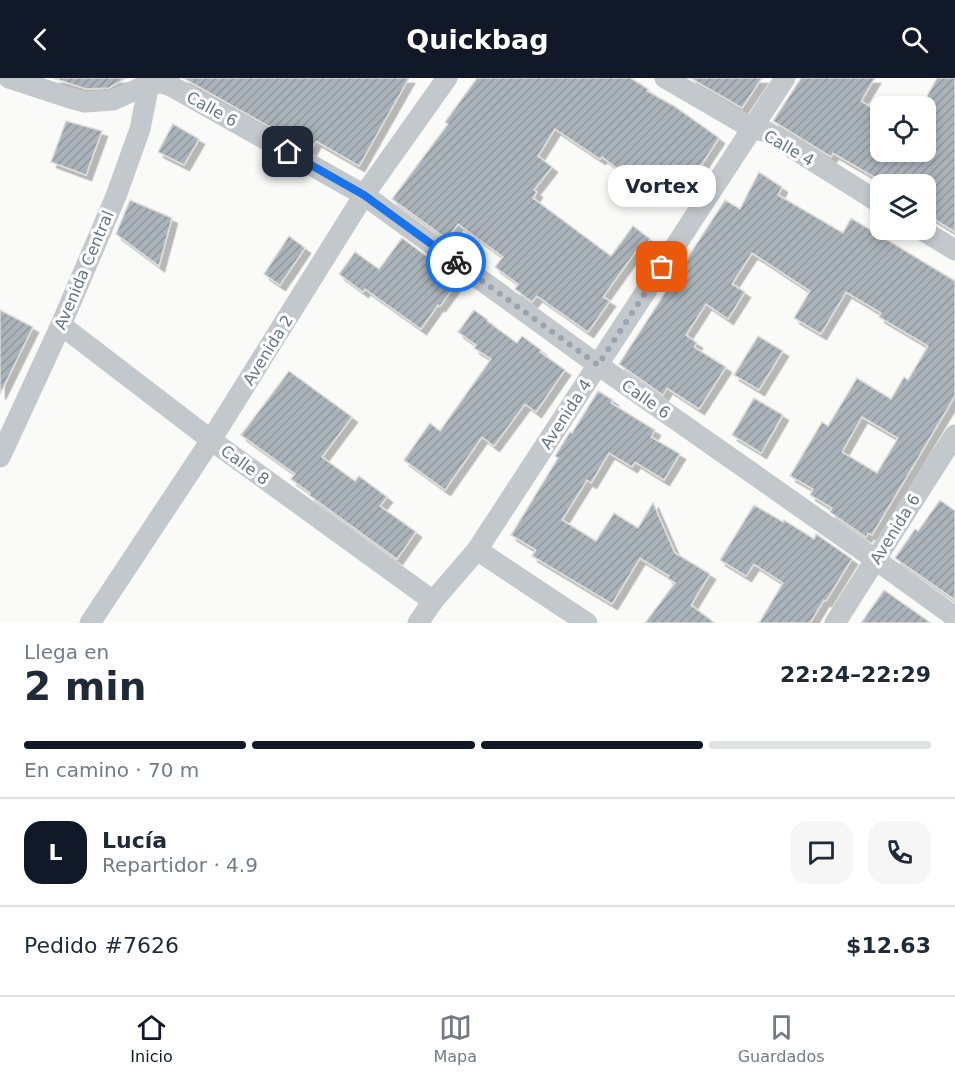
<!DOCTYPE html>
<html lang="es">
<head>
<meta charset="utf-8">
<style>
	:root { --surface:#fff; --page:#f6f6f7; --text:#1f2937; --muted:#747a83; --line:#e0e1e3; --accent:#111827 }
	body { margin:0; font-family:"DejaVu Sans",sans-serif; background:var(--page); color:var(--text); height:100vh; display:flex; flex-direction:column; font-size:22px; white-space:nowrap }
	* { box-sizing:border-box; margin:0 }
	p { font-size:20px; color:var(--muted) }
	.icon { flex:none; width:33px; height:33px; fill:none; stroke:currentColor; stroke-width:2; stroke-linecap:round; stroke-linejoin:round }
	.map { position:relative; height:545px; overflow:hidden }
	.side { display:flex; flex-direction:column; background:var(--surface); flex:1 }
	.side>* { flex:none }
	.fabs { position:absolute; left:870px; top:18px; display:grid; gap:12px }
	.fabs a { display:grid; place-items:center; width:66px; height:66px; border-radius:12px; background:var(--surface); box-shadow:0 3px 9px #0003; font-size:30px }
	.pin { position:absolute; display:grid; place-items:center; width:51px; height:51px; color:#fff; margin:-26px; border-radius:12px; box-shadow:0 3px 9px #0006 }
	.courier { position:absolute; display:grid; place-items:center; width:60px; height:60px; margin:-30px; border:4px solid #1a73e8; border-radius:50%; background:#fff; color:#222; box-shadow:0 2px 8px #0007 }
	.bubble { position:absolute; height:42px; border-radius:18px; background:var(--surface); box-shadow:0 3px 9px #0003; font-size:20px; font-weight:700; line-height:42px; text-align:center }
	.summary em { font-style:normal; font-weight:700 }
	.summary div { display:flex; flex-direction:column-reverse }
	.summary { display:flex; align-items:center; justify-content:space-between; height:102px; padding:0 24px }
	h1 { font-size:39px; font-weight:700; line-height:45px }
	.bar { display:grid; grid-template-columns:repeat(4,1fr); gap:9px 6px; align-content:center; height:72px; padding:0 24px }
	.bar i { height:8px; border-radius:4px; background:var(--line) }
	.bar .selected { background:var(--accent) }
	.bar p { grid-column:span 4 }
	.line { display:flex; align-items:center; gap:15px; padding:0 24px; border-top:2px solid var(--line) }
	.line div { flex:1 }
	.round { display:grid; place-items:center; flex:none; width:63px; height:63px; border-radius:18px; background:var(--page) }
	header { display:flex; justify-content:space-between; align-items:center; height:78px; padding:0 24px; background:var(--accent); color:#fff; font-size:27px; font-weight:700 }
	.tabs { display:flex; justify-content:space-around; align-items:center; height:84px; border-top:2px solid var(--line); background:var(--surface); font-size:16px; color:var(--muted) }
	.tabs a { display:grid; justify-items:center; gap:3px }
	.tabs .selected { color:var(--accent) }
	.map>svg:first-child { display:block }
	.building { fill:url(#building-hatch); stroke:#dcdcda; stroke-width:1.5; fill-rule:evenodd; filter:url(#shadow) }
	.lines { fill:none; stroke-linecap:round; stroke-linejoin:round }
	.minor { stroke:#c3c8cc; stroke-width:21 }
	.done { stroke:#99a4ac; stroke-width:6; stroke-dasharray:0 10.8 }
	.route { stroke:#1a73e8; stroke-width:8 }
	.labels { text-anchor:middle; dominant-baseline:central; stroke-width:6; stroke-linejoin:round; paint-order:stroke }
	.street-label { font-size:16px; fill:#657683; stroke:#fff }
</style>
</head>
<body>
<header><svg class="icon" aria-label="back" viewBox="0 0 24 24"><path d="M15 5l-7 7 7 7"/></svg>Quickbag<svg class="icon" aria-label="search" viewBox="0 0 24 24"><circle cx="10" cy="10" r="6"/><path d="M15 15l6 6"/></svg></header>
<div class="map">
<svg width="955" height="545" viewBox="0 0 955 545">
	<defs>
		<pattern id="building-hatch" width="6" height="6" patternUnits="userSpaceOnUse" patternTransform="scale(1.5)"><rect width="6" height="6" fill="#aab3b9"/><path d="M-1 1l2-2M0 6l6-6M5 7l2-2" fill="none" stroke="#8e969c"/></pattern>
		<filter id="shadow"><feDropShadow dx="5.5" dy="5.5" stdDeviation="0" flood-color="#0004"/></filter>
	</defs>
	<rect width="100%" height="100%" fill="#fafaf8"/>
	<g class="building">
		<polygon points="53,0 126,0 109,10 86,11"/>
		<polygon points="183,0 409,0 359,88 316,63 311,72"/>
		<polygon points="477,0 631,0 648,11 647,13 674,28 719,60 679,121 654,105 649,114 602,79 600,81 555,51 538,78 552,89 534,112 537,114 533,120 611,178 633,148 650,161 639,175 636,173 603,219 610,223 588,254 537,218 532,224 515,211 518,206 495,189 503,179 458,146 447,161 392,121 448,46 445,44"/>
		<polygon points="690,0 762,0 742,30"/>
		<polygon points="801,0 875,0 861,23 880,35 880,74 926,74 926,20 937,0 955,0 955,154 926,136 926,106 886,106 833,75 831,79 773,43"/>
		<polygon points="66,43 102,53 86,97 51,84"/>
		<polygon points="173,46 199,61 184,87 158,74"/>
		<path d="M759 94 782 109 778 117 843 155 851 140 955 203V318L872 457 868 455 866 459 830 434 832 430 810 417 813 411 790 398 822 344 828 348 857 300 891 321 904 299 908 302 928 268 879 239 881 235 846 214 821 256 794 240 810 213 752 175 732 206 745 214 728 241 706 226 686 257 697 265 694 269 726 289 699 331 667 310 663 317 619 286 725 122 740 131ZM862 339 898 360 877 395 842 374Z"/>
		<polygon points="130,122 172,140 159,188 116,156"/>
		<polygon points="289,158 305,170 280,207 264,196"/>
		<polygon points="402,160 432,182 428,187 456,206 440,228 438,227 421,251 365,211 363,214 339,196 355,174 379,191"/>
		<polygon points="0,232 33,249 0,316"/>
		<polygon points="474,232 488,242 487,243 517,265 522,258 541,272 540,274 565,292 536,334 525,326 494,368 482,359 445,412 404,382 430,345 440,353 491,281 474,270 476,267 458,254"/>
		<polygon points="758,258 783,273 759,312 734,297"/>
		<polygon points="289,293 352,339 322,379 355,403 359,398 387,419 380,428 416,454 397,481 309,417 310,415 291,401 295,396 241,357"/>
		<polygon points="598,313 613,322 611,325 655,352 651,359 680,376 664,402 635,384 632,389 609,375 591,405 587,402 562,442 596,463 614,435 638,450 653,425 675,475 710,496 691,527 715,545 645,545 675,505 667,500 669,498 640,480 612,526 532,478 536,472 511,457 558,380 555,378 570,354 572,355"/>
		<polygon points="754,320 783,337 761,375 732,357"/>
		<polygon points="940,422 955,433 955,522 895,480 915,451 918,453"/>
		<polygon points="754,427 783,444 784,442 814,461 816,456 852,481 826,523 824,522 810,545 759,545 783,505 754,486 746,498 720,482"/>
		<polygon points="884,512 931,545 861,545"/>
	</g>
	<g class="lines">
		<g class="minor">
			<polyline points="9,0 70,20 85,24 113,22 149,6 162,5 173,9 364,117 598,287 876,482 955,539"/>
			<polyline points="665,0 751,50 767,54 880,125"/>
			<polyline points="922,152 955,172"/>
			<polyline points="61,247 211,362 433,523"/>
			<polyline points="0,379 61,247 116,118 140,51 149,6 152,0"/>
			<polyline points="477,472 587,545"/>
			<polyline points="90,545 211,362 364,117 447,0"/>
			<polyline points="418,545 433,523 477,472 785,0"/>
			<polyline points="835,545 955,357"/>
		</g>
	</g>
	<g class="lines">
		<polyline class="done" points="456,184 598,287 662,189"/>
		<polyline class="route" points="288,74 364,117 456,184"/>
	</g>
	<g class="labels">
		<g class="street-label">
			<text transform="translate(212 31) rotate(29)">Calle 6</text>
			<text transform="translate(789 70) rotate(30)">Calle 4</text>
			<text transform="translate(84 192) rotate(-67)">Avenida Central</text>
			<text transform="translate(268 272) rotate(-58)">Avenida 2</text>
			<text transform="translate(646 321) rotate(35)">Calle 6</text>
			<text transform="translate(566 336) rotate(-57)">Avenida 4</text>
			<text transform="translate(245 387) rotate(36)">Calle 8</text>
			<text transform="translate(895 451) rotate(-58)">Avenida 6</text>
		</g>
	</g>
</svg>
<div class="fabs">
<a><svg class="icon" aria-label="locate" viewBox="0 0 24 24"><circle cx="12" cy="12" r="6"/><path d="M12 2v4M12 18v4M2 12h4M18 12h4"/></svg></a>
<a><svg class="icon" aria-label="layers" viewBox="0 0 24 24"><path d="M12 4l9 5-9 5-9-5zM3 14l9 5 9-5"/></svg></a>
</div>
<div class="pin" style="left:662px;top:189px;background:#ea580c"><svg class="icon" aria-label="bag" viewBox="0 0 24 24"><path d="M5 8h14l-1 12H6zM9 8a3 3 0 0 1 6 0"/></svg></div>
<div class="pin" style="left:288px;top:74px;background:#1f2937"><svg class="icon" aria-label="home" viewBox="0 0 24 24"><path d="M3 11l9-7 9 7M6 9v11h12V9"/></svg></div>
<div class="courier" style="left:456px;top:184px"><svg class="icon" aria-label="bike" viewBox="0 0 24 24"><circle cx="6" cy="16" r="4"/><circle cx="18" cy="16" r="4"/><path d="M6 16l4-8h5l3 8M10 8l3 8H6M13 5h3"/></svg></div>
<div class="bubble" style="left:608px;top:87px;width:108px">Vortex</div>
</div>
<section class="side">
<div class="summary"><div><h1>2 min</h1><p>Llega en</p></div><em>22:24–22:29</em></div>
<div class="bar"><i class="selected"></i><i class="selected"></i><i class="selected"></i><i></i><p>En camino · 70 m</p></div>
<div class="line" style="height:108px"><b class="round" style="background:var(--accent);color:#fff">L</b><div><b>Lucía</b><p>Repartidor · 4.9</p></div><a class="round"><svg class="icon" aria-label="chat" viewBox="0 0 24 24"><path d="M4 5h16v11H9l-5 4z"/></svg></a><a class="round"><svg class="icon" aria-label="phone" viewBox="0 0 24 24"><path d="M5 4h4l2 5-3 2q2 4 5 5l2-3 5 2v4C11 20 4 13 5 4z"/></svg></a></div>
<div class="line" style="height:78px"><div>Pedido #7626</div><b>$12.63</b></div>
</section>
<nav class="tabs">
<a class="selected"><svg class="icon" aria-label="home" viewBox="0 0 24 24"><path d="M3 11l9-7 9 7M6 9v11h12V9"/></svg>Inicio</a>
<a><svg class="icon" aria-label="map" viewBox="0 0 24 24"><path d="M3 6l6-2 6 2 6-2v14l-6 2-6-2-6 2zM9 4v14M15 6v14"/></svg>Mapa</a>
<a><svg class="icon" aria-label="saved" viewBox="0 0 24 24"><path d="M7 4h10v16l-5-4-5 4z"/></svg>Guardados</a>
</nav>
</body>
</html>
